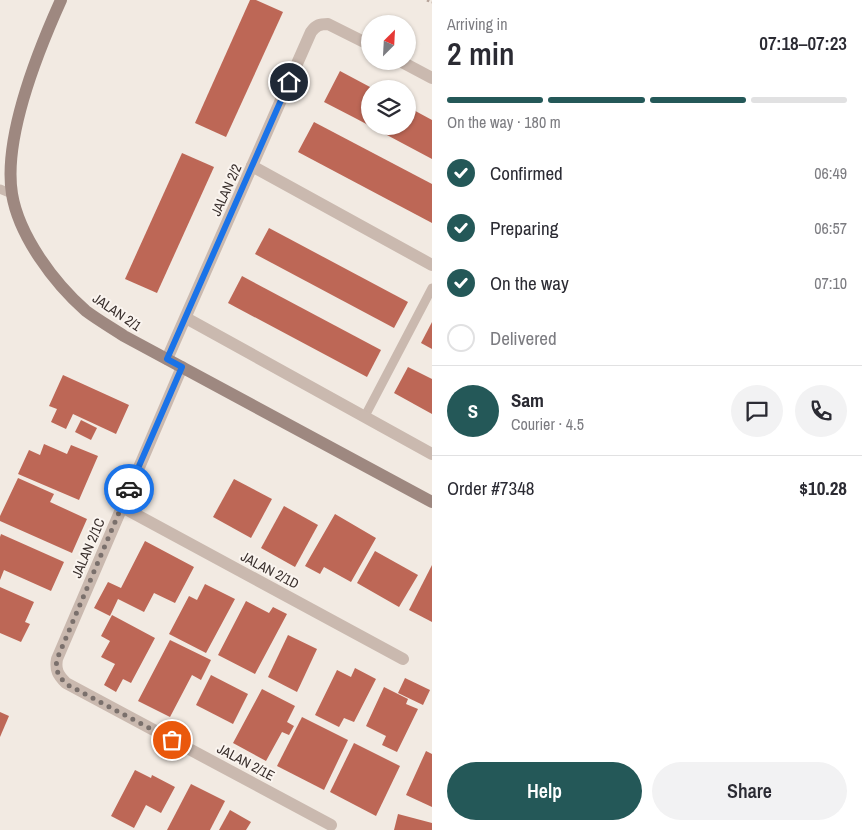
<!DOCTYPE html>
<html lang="en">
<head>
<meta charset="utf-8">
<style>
	:root { --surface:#fff; --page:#f2f2f3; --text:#2b2b33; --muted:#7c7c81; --line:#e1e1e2; --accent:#245858 }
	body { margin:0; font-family:"Archivo Narrow",sans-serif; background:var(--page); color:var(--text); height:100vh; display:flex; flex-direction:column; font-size:19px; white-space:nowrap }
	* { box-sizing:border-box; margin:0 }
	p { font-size:16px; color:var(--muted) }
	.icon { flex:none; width:28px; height:28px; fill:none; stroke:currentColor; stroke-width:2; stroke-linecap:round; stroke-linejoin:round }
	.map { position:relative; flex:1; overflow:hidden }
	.drawer { display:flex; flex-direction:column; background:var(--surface); width:430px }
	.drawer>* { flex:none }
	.needle { width:32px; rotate:24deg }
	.controls { position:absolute; left:361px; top:15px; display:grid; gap:10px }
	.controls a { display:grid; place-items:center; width:55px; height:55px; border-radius:50%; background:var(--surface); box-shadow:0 1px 4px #0004; font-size:25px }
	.pin { position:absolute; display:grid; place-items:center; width:42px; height:42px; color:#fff; margin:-21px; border:2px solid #fff; border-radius:50%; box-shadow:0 1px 5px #0007 }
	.courier { position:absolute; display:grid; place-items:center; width:50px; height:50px; margin:-25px; border:4px solid #1a73e8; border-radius:50%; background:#fff; color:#222; box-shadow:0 1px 6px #0007 }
	.summary em { font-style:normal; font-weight:600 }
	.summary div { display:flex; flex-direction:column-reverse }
	.summary { display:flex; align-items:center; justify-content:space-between; height:85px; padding:0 15px }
	h1 { font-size:32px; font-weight:600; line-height:38px }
	.bar { display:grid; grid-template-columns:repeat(4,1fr); gap:8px 5px; align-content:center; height:60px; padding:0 15px }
	.bar i { height:6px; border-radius:4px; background:var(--line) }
	.bar .active { background:var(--accent) }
	.bar p { grid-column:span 4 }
	.line { display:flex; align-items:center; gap:12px; padding:0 15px; border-top:1px solid var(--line) }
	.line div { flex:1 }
	.round { display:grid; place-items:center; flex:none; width:52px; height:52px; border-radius:26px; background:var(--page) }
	ol { padding:0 15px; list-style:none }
	li { display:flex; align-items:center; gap:15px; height:55px }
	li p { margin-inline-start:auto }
	li .icon { padding:5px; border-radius:50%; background:var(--accent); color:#fff; stroke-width:4 }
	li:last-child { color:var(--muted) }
	li i { width:28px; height:28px; border:2px solid var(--line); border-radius:50% }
	.cta { display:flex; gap:10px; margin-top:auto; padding:10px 15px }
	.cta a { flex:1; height:58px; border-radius:30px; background:var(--accent); color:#fff; font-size:20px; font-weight:600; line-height:58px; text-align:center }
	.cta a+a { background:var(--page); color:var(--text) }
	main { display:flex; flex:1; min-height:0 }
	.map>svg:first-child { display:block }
	.building { fill:#bd6756 }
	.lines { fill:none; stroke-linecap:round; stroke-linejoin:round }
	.path { stroke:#b6a399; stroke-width:3; stroke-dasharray:2.5 2.5; stroke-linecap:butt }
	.lane { stroke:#cab9af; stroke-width:9 }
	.street { stroke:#cab9af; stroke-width:12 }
	.secondary { stroke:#9e8880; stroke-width:12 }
	.done { stroke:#7a706c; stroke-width:5; stroke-dasharray:0 9 }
	.route { stroke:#1a73e8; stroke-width:6 }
	.labels { text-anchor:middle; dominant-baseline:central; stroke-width:4; stroke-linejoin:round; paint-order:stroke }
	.street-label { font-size:14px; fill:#392f2c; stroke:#faf4ef }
</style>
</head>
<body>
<main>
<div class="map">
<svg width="432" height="830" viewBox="0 0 432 830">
	<rect width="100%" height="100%" fill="#f2eae2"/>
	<g class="building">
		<polygon points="250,0 256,0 283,12 226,137 195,123"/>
		<polygon points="340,71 370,87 370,126 408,126 408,107 432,120 432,159 355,118 324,102"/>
		<polygon points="314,122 432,184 432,223 298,152"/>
		<polygon points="182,153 214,167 157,293 125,279"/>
		<polygon points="269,228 408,302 394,328 255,254"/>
		<polygon points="242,276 381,350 367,377 228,303"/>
		<polygon points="432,322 432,349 421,343"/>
		<polygon points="408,367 432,379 432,414 394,393"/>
		<polygon points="63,375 129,405 116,434 73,414 66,429 51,422 57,409 49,406"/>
		<polygon points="81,420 97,428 91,440 75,432"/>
		<polygon points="44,444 67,454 71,445 98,456 79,500 18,474 29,450 40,455"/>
		<polygon points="18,478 54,494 50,502 87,519 72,553 0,521 0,516"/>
		<polygon points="234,479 272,499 251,538 213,517"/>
		<polygon points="284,506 318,525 295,567 261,548"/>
		<polygon points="335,514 376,538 351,582 324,567 320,574 305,566"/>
		<polygon points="1,534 64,562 51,591 4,570 0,580 0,537"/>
		<polygon points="145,541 194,567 175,603 154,593 144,612 118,599 110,616 94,608 108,582 121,588"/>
		<polygon points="375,551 418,575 399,607 357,583"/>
		<polygon points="432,565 432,622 409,610"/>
		<polygon points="205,584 235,599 206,653 169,634 189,596 197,600"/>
		<polygon points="0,587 34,602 25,622 30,624 21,642 0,633"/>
		<polygon points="246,601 269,613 273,607 287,614 255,674 218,655"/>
		<polygon points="112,615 155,638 131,683 123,679 116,692 104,685 115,664 101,657 110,641 101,636"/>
		<polygon points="288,635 317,649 297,692 268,677"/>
		<polygon points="170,640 211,660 201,680 192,675 170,717 138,701"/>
		<polygon points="355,668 376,679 354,722 344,718 339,727 315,715 337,670 351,677"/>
		<polygon points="211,675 248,694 233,724 196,705"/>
		<polygon points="405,678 430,690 423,705 398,693"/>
		<polygon points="384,687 408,699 406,704 418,709 397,752 382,745 386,736 366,726"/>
		<polygon points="262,689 295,706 287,722 294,726 289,735 282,732 266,761 233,743"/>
		<polygon points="0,712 9,716 0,737"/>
		<polygon points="302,717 348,740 324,790 277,766"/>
		<polygon points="354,743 400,766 376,816 330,792"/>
		<polygon points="426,751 432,754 432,807 406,795"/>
		<polygon points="135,770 151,778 152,775 175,787 161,813 146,805 134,828 111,816"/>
		<polygon points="191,784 225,801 210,830 167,830"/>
		<polygon points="230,810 251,822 246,830 219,830"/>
		<polygon points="398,814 432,823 432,830 394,830"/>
	</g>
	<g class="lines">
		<polyline class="path" points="427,0 432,2"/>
		<g class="lane">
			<polyline points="0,189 12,194"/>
			<polyline points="365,416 432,288"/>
		</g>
		<g class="street">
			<polyline points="400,61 432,78"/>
			<polyline points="252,166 432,265"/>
			<polyline points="186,318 432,454"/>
			<path d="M167 359 311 32C316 25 320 24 328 24L370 45"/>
			<path d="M182 367 57 659C55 670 58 675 66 683L331 825"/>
			<polyline points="122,507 403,659"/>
		</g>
		<path class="secondary" d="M61 0C38 51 3 138 12 194 19 236 54 283 86 311 98 320 112 328 124 336L432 502"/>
	</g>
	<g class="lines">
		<path class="done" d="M129 489 57 659C55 670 58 675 66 684L172 740"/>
		<polyline class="route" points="129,489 182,367 167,359 289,82"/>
	</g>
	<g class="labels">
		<g class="street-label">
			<text transform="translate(226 190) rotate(-66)">JALAN 2/2</text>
			<text transform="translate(117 312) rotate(34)">JALAN 2/1</text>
			<text transform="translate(88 548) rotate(-67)">JALAN 2/1C</text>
			<text transform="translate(270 570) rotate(28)">JALAN 2/1D</text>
			<text transform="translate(246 762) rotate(28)">JALAN 2/1E</text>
		</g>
	</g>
</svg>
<div class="controls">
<a><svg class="needle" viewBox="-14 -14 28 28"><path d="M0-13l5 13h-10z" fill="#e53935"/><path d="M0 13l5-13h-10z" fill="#7c7c81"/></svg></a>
<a><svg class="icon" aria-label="layers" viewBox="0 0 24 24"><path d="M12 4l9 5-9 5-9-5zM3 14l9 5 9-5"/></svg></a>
</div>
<div class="pin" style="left:172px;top:740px;background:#ea580c"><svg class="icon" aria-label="bag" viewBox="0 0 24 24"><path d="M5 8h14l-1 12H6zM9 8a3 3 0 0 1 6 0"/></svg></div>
<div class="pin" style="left:289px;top:82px;background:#1f2937"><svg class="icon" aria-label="home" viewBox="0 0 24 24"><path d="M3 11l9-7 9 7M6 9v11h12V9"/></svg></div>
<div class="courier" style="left:129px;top:489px"><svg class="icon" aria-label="car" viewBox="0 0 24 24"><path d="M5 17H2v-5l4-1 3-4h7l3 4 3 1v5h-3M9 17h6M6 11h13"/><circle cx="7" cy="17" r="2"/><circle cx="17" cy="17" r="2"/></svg></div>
</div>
<section class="drawer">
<div class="summary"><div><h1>2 min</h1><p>Arriving in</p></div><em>07:18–07:23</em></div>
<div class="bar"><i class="active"></i><i class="active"></i><i class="active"></i><i></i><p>On the way · 180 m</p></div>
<ol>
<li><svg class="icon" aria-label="check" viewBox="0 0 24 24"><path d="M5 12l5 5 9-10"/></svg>Confirmed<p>06:49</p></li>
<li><svg class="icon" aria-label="check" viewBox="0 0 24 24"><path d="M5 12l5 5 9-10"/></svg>Preparing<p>06:57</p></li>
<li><svg class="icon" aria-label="check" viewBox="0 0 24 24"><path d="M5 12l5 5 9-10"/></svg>On the way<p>07:10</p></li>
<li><i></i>Delivered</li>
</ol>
<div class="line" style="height:90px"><b class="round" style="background:var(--accent);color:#fff">S</b><div><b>Sam</b><p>Courier · 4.5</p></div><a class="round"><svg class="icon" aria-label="chat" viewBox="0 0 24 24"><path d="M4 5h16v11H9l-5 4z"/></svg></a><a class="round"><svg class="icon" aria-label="phone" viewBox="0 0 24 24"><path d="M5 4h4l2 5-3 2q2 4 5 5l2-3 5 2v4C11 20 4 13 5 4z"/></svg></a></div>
<div class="line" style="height:65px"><div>Order #7348</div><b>$10.28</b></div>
<div class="cta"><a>Help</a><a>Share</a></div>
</section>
</main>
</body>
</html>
